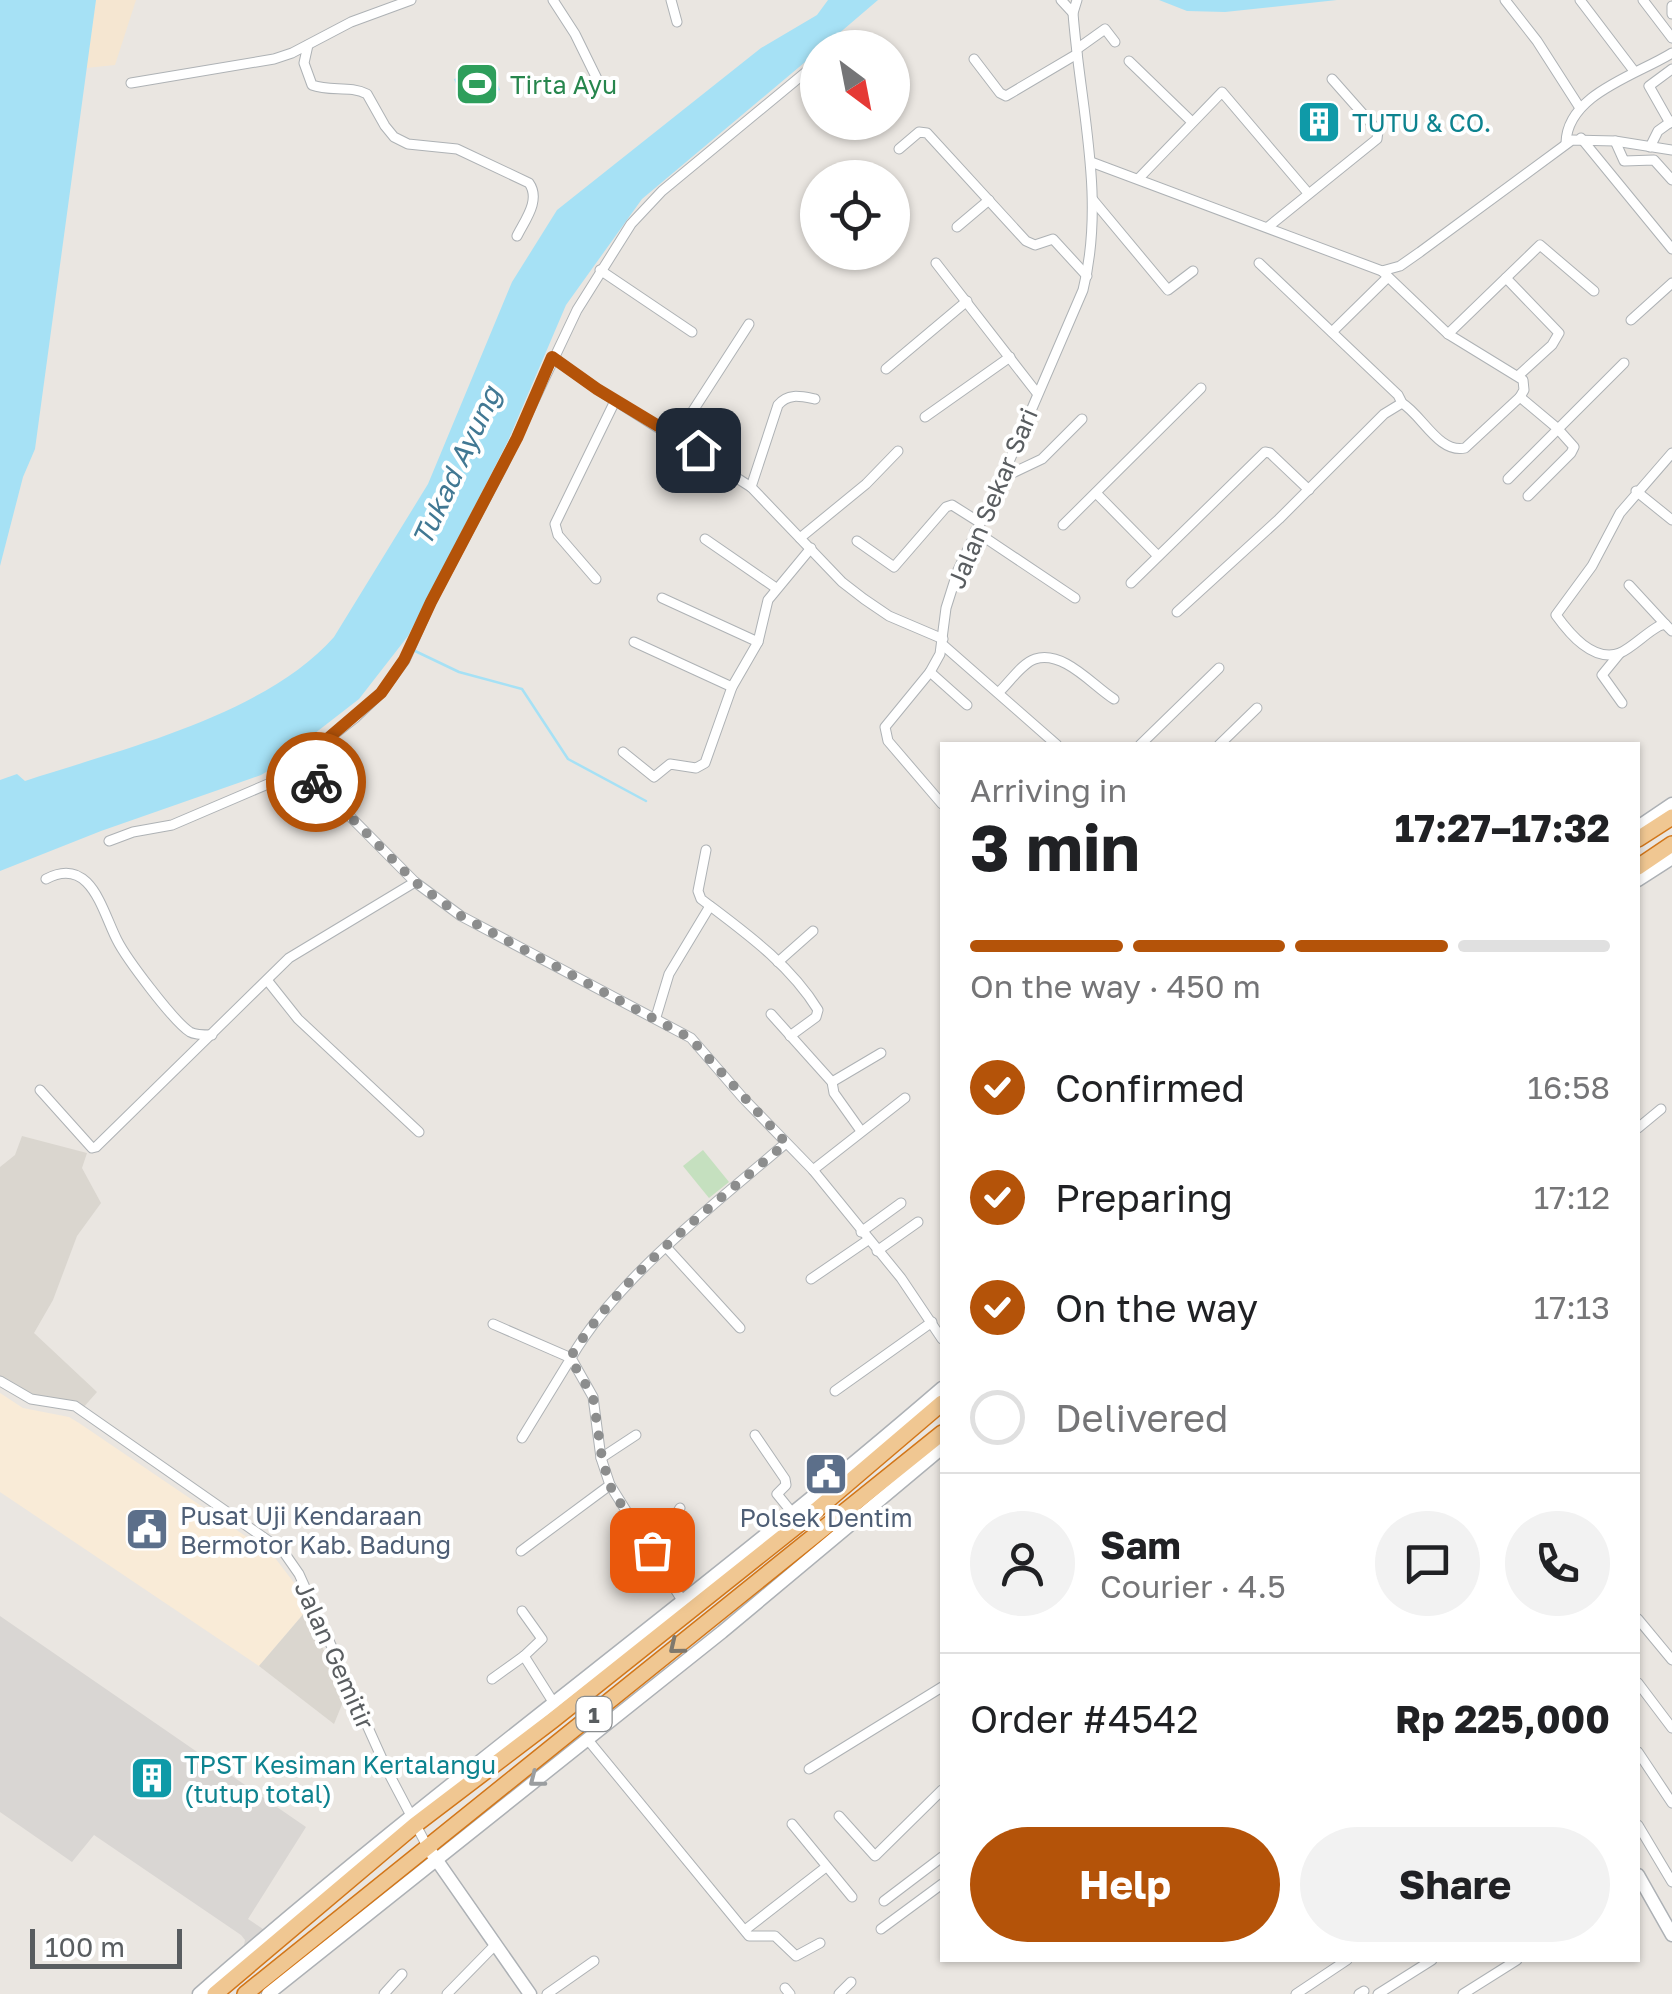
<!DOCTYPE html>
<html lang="en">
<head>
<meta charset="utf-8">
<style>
	:root { --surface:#fff; --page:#f2f2f2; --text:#202124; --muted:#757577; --line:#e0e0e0; --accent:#b45309 }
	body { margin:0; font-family:"Golos Text",sans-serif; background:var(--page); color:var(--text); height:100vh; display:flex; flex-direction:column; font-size:38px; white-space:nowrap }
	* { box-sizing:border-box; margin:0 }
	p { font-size:32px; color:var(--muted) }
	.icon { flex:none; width:55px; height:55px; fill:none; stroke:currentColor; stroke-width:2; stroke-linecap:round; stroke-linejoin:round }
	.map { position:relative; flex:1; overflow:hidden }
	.drawer { position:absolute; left:940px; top:742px; width:700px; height:1220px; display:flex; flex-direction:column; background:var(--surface); border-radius:0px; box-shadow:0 2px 8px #0004 }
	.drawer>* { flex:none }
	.needle { width:65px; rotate:148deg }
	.tools { position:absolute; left:800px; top:30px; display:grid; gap:20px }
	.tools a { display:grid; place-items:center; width:110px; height:110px; border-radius:50%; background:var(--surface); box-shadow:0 2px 8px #0004; font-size:50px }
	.scale { position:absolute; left:30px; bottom:25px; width:152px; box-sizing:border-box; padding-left:10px; border:5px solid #595d60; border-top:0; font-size:28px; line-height:35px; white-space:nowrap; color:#595d60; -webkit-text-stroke:8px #fff; paint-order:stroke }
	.pin { position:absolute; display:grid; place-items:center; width:85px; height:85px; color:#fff; margin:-42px; border-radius:20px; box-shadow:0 5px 15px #0006 }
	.courier { position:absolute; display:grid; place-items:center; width:100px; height:100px; margin:-50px; border:8px solid #b45309; border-radius:50%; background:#fff; color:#222; box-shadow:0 2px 12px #0007 }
	.overview em { font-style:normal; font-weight:700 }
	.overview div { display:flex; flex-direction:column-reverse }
	.overview { display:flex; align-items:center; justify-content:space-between; height:170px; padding:0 30px }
	h1 { font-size:65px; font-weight:700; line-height:75px }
	.bar { display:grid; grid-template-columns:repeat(4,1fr); gap:15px 10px; align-content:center; height:120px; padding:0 30px }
	.bar i { height:12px; border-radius:8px; background:var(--line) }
	.bar .active { background:var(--accent) }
	.bar p { grid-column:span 4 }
	.line { display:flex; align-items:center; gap:25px; padding:0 30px; border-top:2px solid var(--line) }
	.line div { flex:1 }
	.round { display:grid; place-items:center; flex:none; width:105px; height:105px; border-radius:52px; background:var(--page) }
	ol { padding:0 30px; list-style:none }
	li { display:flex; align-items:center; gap:30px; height:110px }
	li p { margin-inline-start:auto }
	li .icon { padding:10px; border-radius:50%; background:var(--accent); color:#fff; stroke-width:4 }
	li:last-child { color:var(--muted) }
	li i { width:55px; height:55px; border:5px solid var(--line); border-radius:50% }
	.cta { display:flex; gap:20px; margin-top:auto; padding:20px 30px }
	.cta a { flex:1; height:115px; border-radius:60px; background:var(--accent); color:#fff; font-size:40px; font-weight:700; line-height:115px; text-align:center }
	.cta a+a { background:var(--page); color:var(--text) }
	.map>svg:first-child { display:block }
	.commercial { fill:#f9ebd7 }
	.industrial { fill:#d9d6d3 }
	.education { fill:#dad6cf }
	.green { fill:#c5e0bf }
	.sand { fill:#f5e6d1 }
	.water { fill:#a6e1f5 }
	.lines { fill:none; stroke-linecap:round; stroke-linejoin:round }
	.stream { stroke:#a6e1f5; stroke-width:2.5 }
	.street-casing { stroke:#aeb2b5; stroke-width:11 }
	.secondary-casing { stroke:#adb1b5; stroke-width:15 }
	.highway-casing { stroke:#d27619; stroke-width:18 }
	.street { stroke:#fff; stroke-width:9 }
	.secondary { stroke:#fff; stroke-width:12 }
	.highway { stroke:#f0c792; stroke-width:15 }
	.oneway { stroke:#7f786c }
	.oneway2 { stroke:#9b9ea0 }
	.done { stroke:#8c8d8d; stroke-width:10; stroke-dasharray:0 18 }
	.route { stroke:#b45309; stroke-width:12 }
	.labels { text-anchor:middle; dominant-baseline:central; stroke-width:8; stroke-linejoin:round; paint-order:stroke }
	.shield { fill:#fff; stroke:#8b8e90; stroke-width:2.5 }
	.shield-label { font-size:22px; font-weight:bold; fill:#595d60 }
	.leisure-label { font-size:25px; fill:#27864d; stroke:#fff; text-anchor:start }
	.culture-label { font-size:25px; fill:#0d838f; stroke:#fff; text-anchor:start }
	.street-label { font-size:25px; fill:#595d60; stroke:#fff }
	.service-label { font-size:25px; fill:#4e5e75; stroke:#fff; text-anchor:start }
	.water-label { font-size:28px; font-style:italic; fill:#417893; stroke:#fff }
</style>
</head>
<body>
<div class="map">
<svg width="1672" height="1994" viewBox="0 0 1672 1994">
	<rect width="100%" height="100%" fill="#eae6e1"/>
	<polygon class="commercial" points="0,1393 23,1408 69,1417 79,1423 272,1554 295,1584 306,1611 259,1666 0,1492"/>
	<polygon class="industrial" points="0,1616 306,1827 248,1919 266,1931 243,1950 245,1940 241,1935 94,1835 72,1862 0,1812"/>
	<g class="education">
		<polygon points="22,1136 87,1153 82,1168 101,1203 77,1236 53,1300 34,1333 97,1392 82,1409 33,1399 0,1380 0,1167 15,1155"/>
		<polygon points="306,1611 345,1697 334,1724 259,1666"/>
	</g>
	<polygon class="green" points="703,1150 729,1182 709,1198 683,1166"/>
	<polygon class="sand" points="96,0 136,0 115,65 86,68"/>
	<g class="water">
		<polygon points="0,0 96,0 35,449 23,477 0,566"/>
		<path d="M828 0H878L823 47 818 48 817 52 642 199 566 305 508 441 408 636 359 699 310 737 287 760 261 775 101 831 0 871V780L17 774 25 781C122 749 265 715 334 637L428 484 512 282 557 210 761 48 817 15Z"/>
		<polygon points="1159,0 1337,0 1225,12 1187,11"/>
		<polygon points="490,65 500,90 482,98 478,89 461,96 454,79"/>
	</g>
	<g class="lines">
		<polyline class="stream" points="413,650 459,672 522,689 568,759 646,801"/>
		<g class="street-casing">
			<g id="street">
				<polyline points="553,0 575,34 601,87"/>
				<polyline points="671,0 677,22"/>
				<polyline points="1061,0 1073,13"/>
				<polyline points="1505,0 1537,41 1580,108"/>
				<polyline points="1580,0 1634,71"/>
				<polyline points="1643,0 1672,38"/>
				<polyline points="1672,6 1672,14"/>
				<path d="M308 45 304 63 312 85C330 92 350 85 367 94L385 126 394 137 408 144 457 149 529 183C541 200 525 220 517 236"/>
				<polyline points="1077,49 1105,29 1115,42"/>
				<polyline points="974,59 1000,93 1006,96 1077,54"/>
				<polyline points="1129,61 1191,121"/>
				<polyline points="131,83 274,59 292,53 351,22 411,0"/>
				<polyline points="1670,123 1649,86 1672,69"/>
				<polyline points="1581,138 1672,249"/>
				<polyline points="1615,141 1624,161 1654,160 1672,180"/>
				<path d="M1566 143C1567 94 1637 75 1672 53"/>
				<polyline points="1650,147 1658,131 1672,121"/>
				<polyline points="899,149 919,132 927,133 1026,241 1035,245 1053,239 1087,276"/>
				<polyline points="1091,162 1382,271 1400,266 1420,252 1572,140 1615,141 1672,150"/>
				<polyline points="1139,178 1222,92 1308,193"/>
				<polyline points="1093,200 1168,290 1193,271"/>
				<polyline points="957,227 989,200"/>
				<polyline points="1268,227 1377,139 1378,131 1332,79"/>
				<polyline points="936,263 1037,393"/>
				<path d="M1259 263 1398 395 1402 403C1422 415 1439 454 1465 448L1520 397 1524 390 1523 380 1448 334 1382 271"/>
				<polyline points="600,270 692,332"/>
				<polyline points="1506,278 1559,333 1552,345 1519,375"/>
				<polyline points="1631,320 1672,283"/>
				<polyline points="1332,332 1388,277"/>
				<polyline points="1448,334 1540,245 1594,291"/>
				<polyline points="552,357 597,389 751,487 842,582 864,599 889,616 943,639"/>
				<polyline points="886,369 967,301"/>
				<polyline points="1520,397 1557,428 1574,447 1571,453 1528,496"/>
				<polyline points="925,417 1010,357"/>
				<polyline points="676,437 749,324"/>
				<path d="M1672 453 1620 513 1592 566 1556 615C1569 633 1593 663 1620 653 1633 647 1646 633 1659 626L1665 624 1672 631"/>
				<polyline points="1002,478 1042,459 1082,419"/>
				<polyline points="1508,479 1624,363"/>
				<path d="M751 487 778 405C788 393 800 396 815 399"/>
				<polyline points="1636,491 1672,520"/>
				<polyline points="1096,493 1158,556"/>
				<polyline points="1063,525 1201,388"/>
				<polyline points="975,531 1075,598"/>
				<polyline points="800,538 866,484 898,451"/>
				<polyline points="705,539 776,588"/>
				<polyline points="857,541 894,567 946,507 952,505 979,522"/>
				<polyline points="596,579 558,535 555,524 615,401"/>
				<polyline points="1131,583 1265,452 1270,453 1309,490"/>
				<polyline points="1629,585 1665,624"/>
				<polyline points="662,598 758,642"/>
				<polyline points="1177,612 1279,519 1384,414 1402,403"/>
				<polyline points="634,642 732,687"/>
				<polyline points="943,645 1057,745"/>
				<polyline points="1620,653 1602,675 1622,703"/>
				<polyline points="930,672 967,705"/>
				<path d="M999 692C1009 683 1022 663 1035 659 1064 650 1093 686 1114 699"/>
				<polyline points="1140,745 1219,668"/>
				<polyline points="1219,745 1257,708"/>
				<polyline points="623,752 654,777 670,764 696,768 705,763 732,687 758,642 768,600 811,548"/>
				<polyline points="298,764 415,882 461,916 691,1038 743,1098 813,1170 901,1278 942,1339"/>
				<path d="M942 804 888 741 885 727 930 672 940 654 946 608 958 570 1002 478 1083 290C1106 198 1080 106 1073 13L1077 0"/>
				<polyline points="109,841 133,832 172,825 275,781 355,718 381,693 405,660 431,602 503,466 577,310 631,224 662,191 818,62"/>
				<path d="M706 850 698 891 701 899C743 931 789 963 818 1010L816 1017 790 1036"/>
				<path d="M46 879C91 855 102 911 117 940 126 958 173 1021 190 1032 195 1035 205 1035 212 1035"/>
				<polyline points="778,962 813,931"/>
				<polyline points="267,980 298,1019 419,1132"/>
				<polyline points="771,1014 832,1082 834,1093 861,1131"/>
				<polyline points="656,1017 669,974 710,906"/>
				<polyline points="832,1082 881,1053"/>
				<polyline points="40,1090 92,1148 96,1147 289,958 415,882"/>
				<polyline points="1638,1128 1661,1109"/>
				<polyline points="813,1170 905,1098"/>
				<polyline points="861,1232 901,1203"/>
				<polyline points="667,1248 740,1328"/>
				<polyline points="877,1251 918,1222"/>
				<polyline points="811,1279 868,1240"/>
				<polyline points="493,1324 571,1358 522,1438"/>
				<polyline points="0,1381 31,1399 75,1406 283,1551 299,1574 388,1772 427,1846"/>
				<polyline points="835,1391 932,1322"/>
				<polyline points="755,1435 785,1479 786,1485 777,1494 794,1515"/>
				<polyline points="601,1458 636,1435"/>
				<polyline points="521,1551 610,1485"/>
				<polyline points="650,1551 675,1535 671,1523 680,1508"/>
				<path d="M685 1605 610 1485 601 1458 593 1397 571 1358C617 1278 715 1204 786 1143"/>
				<polyline points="522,1611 542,1639 524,1656 555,1705"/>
				<polyline points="1638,1619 1672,1660"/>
				<polyline points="492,1679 524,1656"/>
				<polyline points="1638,1683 1672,1728"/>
				<polyline points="588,1740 749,1936 775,1936 796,1956 820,1943"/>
				<polyline points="1638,1752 1672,1803"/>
				<polyline points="809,1769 942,1687"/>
				<polyline points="839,1816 875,1856 942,1790"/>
				<polyline points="792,1824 852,1897"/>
				<polyline points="1638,1825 1672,1882"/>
				<polyline points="884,1901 942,1857"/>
				<polyline points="881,1929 942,1884"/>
				<polyline points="745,1930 826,1867"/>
				<polyline points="785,1988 790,1994"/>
				<polyline points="384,1994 402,1974"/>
				<polyline points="447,1994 496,1944"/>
				<polyline points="547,1994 594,1961"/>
				<polyline points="839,1994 851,1982"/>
				<polyline points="1296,1994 1347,1960"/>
				<polyline points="1359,1994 1364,1991"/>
				<polyline points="1378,1994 1432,1960"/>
				<polyline points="1463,1994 1517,1960"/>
			</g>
		</g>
		<g class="secondary-casing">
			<g id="secondary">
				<polyline points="1638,827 1672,804"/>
				<polyline points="1638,880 1672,858"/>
				<polyline points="431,1852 530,1994"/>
				<polyline points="1638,1875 1672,1935"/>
				<path d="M199 1994C439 1783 700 1597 942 1388"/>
				<polyline points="268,1994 722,1632 942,1448"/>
			</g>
		</g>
		<g class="highway-casing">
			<g id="highway">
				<polyline points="1638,839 1672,817"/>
				<polyline points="1638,867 1672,844"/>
				<polyline points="215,1994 415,1825 553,1720 813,1513 942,1403"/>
				<polyline points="245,1994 942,1433"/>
			</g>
		</g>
		<use href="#street" class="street"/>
		<use href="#secondary" class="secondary"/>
		<use href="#highway" class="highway"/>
	</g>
	<defs><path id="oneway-chevron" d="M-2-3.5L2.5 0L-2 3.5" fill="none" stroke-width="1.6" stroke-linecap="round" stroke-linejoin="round" transform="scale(2.5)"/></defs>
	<use class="oneway" href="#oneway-chevron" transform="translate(676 1647) rotate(141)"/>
	<use class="oneway2" href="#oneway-chevron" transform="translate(536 1780) rotate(142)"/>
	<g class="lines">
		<path class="done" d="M316 782 415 882 461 916 690 1038 786 1143C713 1206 620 1275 570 1358L593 1397 602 1458 610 1486 650 1552 652 1550"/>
		<polyline class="route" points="316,782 298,764 381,693 404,660 431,602 517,438 552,357 597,389 698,450"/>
	</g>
	<defs>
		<g id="stadium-square" transform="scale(2.25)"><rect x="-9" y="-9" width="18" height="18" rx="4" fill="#2e9e5b" stroke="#fff"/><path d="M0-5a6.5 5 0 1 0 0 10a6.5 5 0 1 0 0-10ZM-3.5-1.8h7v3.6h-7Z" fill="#fff"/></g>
		<g id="building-square" transform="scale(2.25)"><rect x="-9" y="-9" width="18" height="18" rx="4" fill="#0f9aa8" stroke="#fff"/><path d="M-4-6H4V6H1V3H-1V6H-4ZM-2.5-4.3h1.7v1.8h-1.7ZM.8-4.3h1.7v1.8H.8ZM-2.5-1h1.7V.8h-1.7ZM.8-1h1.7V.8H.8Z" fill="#fff"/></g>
		<g id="civic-square" transform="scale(2.25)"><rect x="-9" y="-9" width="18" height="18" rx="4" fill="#5c6f8a" stroke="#fff"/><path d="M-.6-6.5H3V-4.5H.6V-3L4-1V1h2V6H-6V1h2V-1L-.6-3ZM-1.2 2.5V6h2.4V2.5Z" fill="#fff"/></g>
	</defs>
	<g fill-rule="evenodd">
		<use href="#stadium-square" x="477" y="84"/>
		<use href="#building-square" x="1319" y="122"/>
		<use href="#civic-square" x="826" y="1474"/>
		<use href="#civic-square" x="147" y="1529"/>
		<use href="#building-square" x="152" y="1778"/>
	</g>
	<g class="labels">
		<rect class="shield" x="576.5" y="1697" width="35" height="34" rx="8"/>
		<g class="shield-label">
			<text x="594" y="1714">1</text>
		</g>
		<g class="leisure-label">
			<text x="510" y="84">Tirta Ayu</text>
		</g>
		<g class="culture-label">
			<text x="1352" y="122">TUTU &amp; CO.</text>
			<text x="184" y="1764">TPST Kesiman Kertalangu<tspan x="184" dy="29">(tutup total)</tspan></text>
		</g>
		<g class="street-label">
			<text transform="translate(992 498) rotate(-67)">Jalan Sekar Sari</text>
			<text transform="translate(335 1655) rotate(66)">Jalan Gemitir</text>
		</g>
		<g class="service-label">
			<text x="180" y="1515">Pusat Uji Kendaraan<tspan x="180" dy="29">Bermotor Kab. Badung</tspan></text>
			<text x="826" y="1517" text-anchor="middle">Polsek Dentim</text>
		</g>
		<g class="water-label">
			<text transform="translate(456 466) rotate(-65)">Tukad Ayung</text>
		</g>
	</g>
</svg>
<div class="tools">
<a><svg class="needle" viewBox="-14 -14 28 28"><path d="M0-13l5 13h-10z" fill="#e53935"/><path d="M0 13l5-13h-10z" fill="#757577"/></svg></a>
<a><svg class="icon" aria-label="locate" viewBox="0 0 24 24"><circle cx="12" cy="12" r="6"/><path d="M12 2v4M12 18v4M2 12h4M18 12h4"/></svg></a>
</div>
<div class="scale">100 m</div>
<div class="pin" style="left:652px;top:1550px;background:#ea580c"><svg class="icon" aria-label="bag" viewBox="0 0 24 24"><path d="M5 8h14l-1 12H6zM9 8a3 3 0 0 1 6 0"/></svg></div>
<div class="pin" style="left:698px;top:450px;background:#1f2937"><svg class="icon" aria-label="home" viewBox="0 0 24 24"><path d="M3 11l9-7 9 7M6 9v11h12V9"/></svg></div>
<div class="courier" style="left:316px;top:782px"><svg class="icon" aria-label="bike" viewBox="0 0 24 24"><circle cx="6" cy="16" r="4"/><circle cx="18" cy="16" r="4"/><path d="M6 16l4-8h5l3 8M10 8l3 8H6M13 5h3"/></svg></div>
<section class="drawer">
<div class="overview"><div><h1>3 min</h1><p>Arriving in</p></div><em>17:27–17:32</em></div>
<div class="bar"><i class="active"></i><i class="active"></i><i class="active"></i><i></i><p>On the way · 450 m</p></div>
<ol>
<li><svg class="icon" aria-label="check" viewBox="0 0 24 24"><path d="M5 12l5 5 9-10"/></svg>Confirmed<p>16:58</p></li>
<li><svg class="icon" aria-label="check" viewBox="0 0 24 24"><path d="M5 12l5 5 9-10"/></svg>Preparing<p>17:12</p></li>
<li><svg class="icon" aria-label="check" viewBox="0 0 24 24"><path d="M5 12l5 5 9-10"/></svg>On the way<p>17:13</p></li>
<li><i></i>Delivered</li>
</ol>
<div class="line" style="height:180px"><a class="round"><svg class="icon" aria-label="person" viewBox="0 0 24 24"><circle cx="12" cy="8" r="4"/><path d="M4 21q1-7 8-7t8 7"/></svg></a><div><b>Sam</b><p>Courier · 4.5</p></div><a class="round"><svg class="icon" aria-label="chat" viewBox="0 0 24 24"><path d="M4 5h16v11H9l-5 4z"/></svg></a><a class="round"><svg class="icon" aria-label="phone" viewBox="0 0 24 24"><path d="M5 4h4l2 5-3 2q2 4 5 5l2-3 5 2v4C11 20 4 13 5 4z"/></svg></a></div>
<div class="line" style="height:130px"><div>Order #4542</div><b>Rp 225,000</b></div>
<div class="cta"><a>Help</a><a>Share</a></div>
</section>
</div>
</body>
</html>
